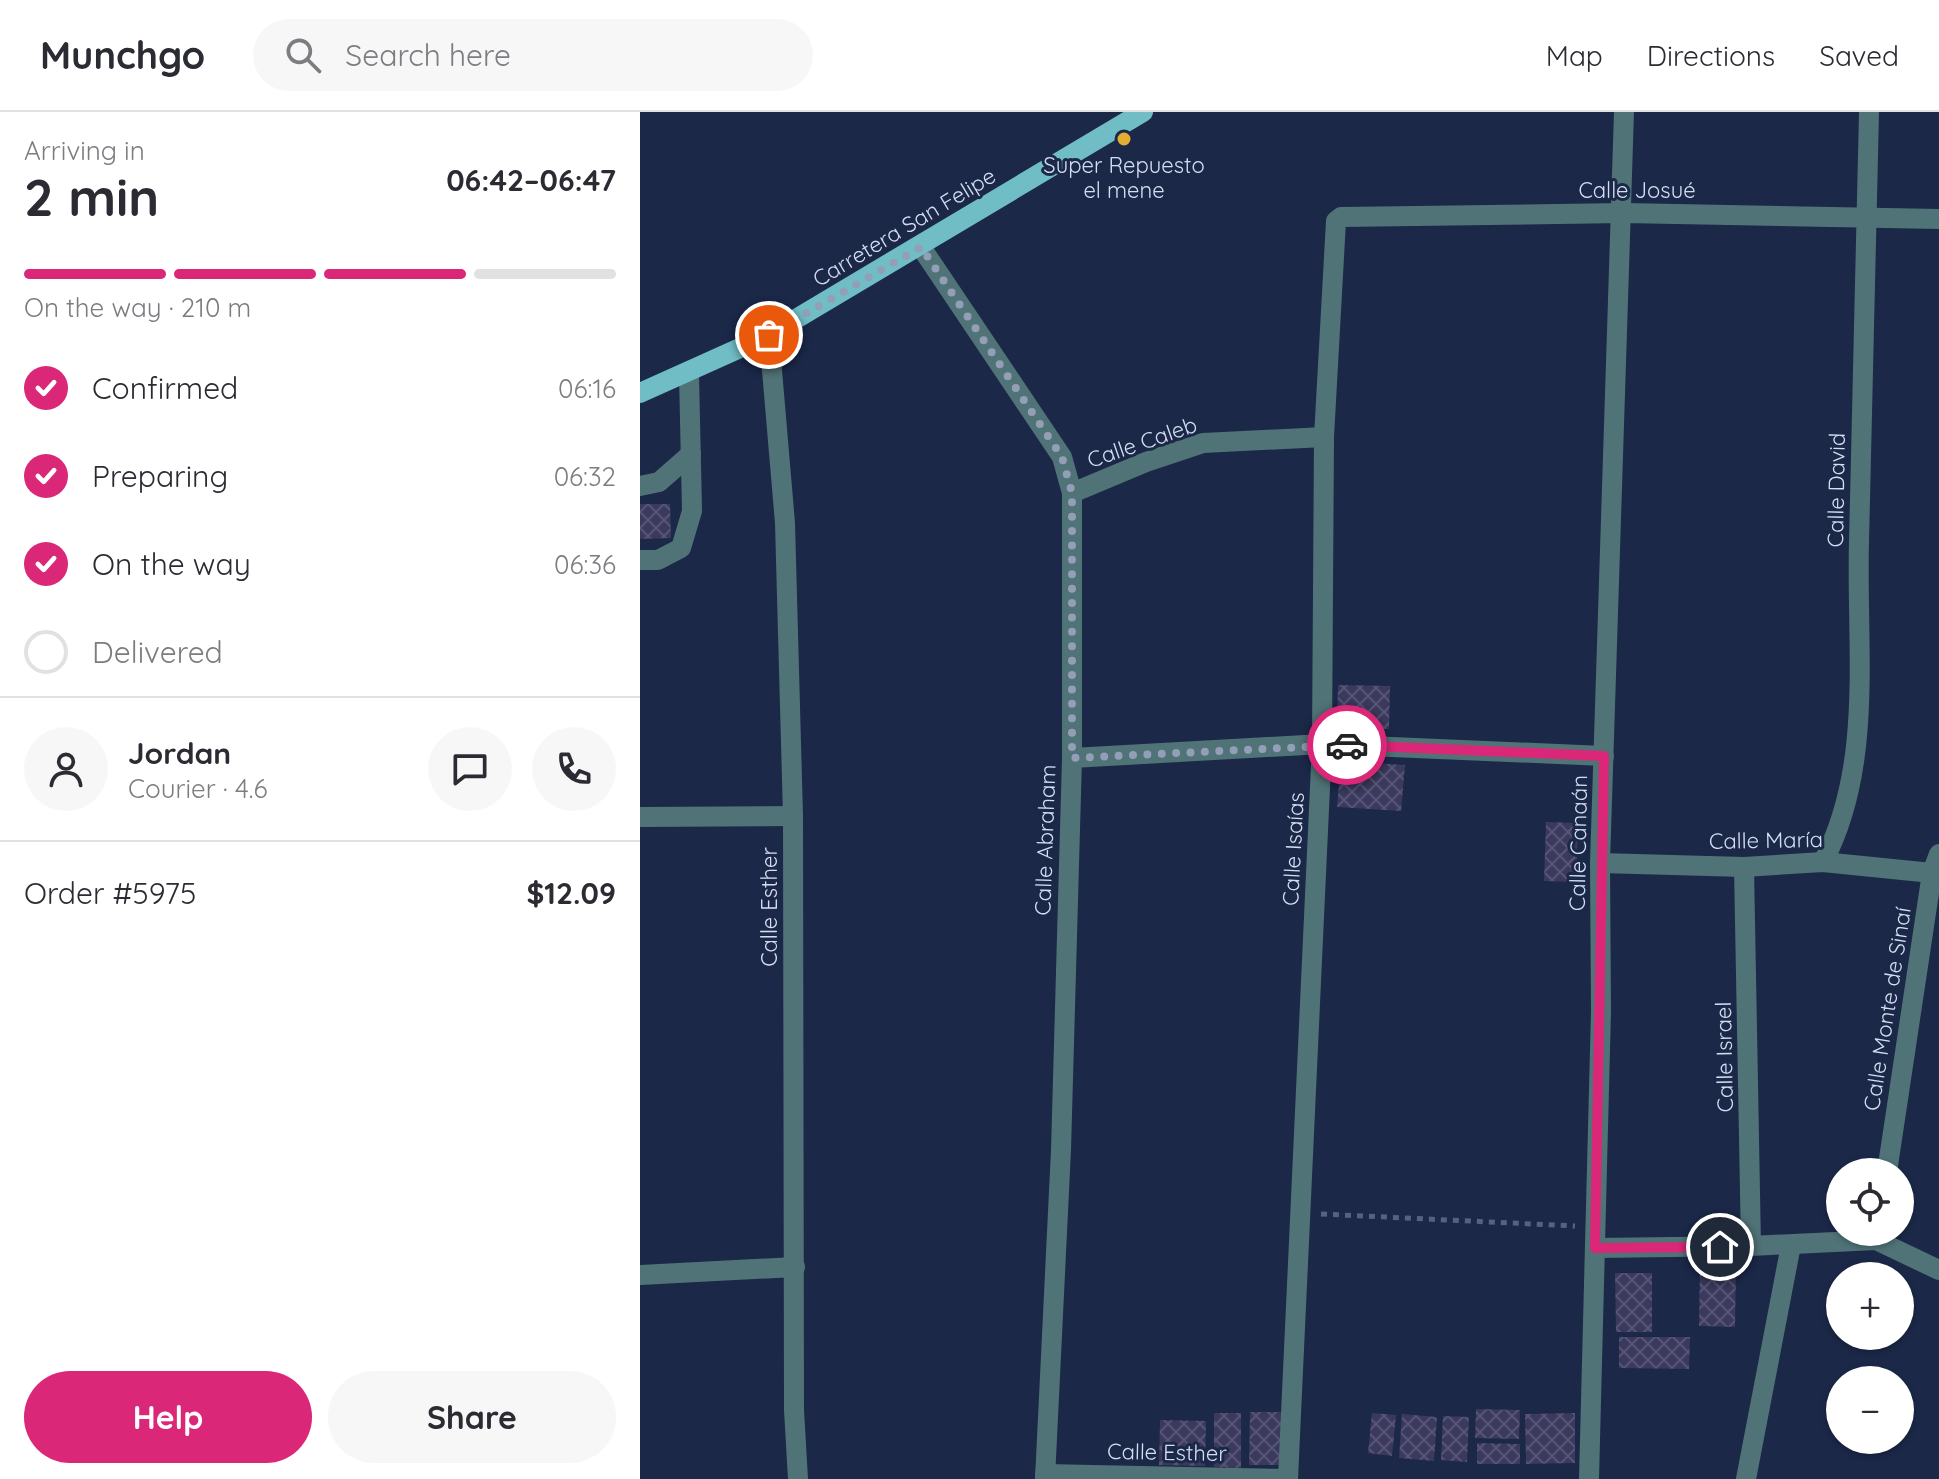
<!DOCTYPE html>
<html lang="en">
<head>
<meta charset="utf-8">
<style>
	:root { --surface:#fff; --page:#f7f7f7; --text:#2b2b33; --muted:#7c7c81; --line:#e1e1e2; --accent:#db2777 }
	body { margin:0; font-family:Quicksand,sans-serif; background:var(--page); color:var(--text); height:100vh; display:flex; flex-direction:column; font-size:30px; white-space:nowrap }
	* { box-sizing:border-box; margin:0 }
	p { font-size:26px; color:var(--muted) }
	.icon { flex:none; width:44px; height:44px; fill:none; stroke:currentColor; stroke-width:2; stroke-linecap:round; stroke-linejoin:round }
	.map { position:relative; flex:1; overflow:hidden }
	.panel { display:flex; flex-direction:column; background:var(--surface); width:640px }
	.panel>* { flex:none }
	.tools { position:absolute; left:1186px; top:1046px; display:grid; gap:16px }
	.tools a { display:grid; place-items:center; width:88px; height:88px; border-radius:50%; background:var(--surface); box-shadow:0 2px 6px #0004; font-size:40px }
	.pin { position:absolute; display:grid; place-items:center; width:68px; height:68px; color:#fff; margin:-34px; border:4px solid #fff; border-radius:50%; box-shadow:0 2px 8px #0007 }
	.courier { position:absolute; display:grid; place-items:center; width:80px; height:80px; margin:-40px; border:6px solid #db2777; border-radius:50%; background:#fff; color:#222; box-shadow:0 2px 10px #0007 }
	.overview em { font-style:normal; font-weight:800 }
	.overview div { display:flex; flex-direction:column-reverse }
	.overview { display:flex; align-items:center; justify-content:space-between; height:136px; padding:0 24px }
	h1 { font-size:52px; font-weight:800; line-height:60px }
	.bar { display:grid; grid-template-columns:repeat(4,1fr); gap:12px 8px; align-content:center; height:96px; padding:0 24px }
	.bar i { height:10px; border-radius:6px; background:var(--line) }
	.bar .current { background:var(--accent) }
	.bar p { grid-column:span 4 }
	.line { display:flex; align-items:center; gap:20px; padding:0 24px; border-top:2px solid var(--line) }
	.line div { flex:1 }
	.round { display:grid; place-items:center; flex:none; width:84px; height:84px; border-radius:42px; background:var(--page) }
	ol { padding:0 24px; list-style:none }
	li { display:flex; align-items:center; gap:24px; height:88px }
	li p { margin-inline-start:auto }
	li .icon { padding:8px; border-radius:50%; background:var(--accent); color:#fff; stroke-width:4 }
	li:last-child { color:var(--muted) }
	li i { width:44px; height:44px; border:4px solid var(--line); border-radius:50% }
	.cta { display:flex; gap:16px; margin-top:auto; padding:16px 24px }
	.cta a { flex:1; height:92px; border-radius:48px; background:var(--accent); color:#fff; font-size:32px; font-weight:800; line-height:92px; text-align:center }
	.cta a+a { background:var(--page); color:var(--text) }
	header { display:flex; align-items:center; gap:48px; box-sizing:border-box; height:112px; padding:0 40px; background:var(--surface); border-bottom:2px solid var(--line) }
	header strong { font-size:38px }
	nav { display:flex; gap:44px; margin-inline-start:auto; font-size:28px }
	.search { width:560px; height:72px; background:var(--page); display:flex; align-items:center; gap:20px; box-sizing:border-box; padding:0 28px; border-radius:44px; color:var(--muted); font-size:30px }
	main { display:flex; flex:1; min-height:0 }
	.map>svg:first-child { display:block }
	.building { fill:url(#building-cross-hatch) }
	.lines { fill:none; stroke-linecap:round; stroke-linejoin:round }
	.path { stroke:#56627e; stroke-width:5; stroke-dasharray:6 6; stroke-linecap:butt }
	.minor { stroke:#507377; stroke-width:20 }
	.major { stroke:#70bdc6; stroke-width:20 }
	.done { stroke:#939eb7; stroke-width:8; stroke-dasharray:0 14.4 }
	.route { stroke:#db2777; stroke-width:10 }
	.poi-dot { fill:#e2af34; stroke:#1b2848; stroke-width:3 }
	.labels { text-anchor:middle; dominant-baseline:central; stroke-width:6; stroke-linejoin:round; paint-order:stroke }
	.poi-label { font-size:22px; fill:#d4def3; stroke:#1b2848 }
	.street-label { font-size:22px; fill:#d4def3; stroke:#1b2848 }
</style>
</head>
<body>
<header>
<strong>Munchgo</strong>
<div class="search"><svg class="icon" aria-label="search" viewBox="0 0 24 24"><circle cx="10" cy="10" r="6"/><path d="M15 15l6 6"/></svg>Search here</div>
<nav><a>Map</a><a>Directions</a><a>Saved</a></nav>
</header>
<main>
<section class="panel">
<div class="overview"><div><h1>2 min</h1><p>Arriving in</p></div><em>06:42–06:47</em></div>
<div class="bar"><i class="current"></i><i class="current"></i><i class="current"></i><i></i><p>On the way · 210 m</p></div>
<ol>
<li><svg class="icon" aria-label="check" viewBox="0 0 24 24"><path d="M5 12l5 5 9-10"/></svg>Confirmed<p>06:16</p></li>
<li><svg class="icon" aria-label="check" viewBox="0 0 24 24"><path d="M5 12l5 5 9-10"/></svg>Preparing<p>06:32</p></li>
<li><svg class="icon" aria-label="check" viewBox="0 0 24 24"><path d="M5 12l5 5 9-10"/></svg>On the way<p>06:36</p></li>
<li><i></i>Delivered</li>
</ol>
<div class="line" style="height:144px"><a class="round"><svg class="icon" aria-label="person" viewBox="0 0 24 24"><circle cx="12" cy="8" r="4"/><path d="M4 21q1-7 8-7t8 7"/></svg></a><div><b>Jordan</b><p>Courier · 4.6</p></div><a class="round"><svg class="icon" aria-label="chat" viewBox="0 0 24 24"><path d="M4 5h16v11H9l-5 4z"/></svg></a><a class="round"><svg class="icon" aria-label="phone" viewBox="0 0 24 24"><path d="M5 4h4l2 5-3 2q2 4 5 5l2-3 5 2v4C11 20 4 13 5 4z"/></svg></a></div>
<div class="line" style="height:104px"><div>Order #5975</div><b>$12.09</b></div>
<div class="cta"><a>Help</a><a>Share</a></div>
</section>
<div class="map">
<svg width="1299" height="1367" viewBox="0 0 1299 1367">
	<defs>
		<pattern id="building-cross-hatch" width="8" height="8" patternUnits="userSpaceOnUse" patternTransform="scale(2)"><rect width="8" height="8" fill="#3b395d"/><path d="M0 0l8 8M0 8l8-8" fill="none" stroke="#565575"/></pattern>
	</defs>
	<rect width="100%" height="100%" fill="#1b2848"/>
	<g class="building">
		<polygon points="0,392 30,392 31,426 0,427"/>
		<polygon points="698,573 750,574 749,617 697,616"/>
		<polygon points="701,649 765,653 761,699 697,695"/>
		<polygon points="906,710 938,711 936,770 904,769"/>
		<polygon points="1060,1155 1096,1156 1095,1215 1059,1214"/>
		<polygon points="975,1161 1012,1161 1012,1220 976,1220"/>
		<polygon points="979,1225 1050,1225 1049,1257 979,1256"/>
		<polygon points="836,1297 880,1298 879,1327 835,1326"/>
		<polygon points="610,1300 646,1300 645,1353 609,1353"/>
		<polygon points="574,1301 601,1301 601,1356 574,1355"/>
		<polygon points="732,1301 756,1303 752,1344 728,1341"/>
		<polygon points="935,1301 935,1351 886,1352 885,1302"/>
		<polygon points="762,1302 797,1305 794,1349 759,1346"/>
		<polygon points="803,1304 829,1305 827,1350 801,1348"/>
		<polygon points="520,1308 566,1309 565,1354 519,1353"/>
		<polygon points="837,1331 880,1332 880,1352 837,1352"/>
	</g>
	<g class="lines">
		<polyline class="path" points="681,1102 935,1114"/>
		<g class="minor">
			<polyline points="281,135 422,345 432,381 432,646 421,1038 405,1367"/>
			<polyline points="129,223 145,411 153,704 154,1298 158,1367"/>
			<polyline points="0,374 19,370 51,342"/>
			<polyline points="432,381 506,350 563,331 684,325"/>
			<polyline points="0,448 18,448 41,436 52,399 49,262"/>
			<polyline points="432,646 682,632 964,644"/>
			<polyline points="0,705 153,704"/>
			<path d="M1183 750C1234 653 1216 536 1219 430 1222 286 1226 143 1229 0"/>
			<polyline points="960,751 1104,755 1183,750 1292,761"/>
			<polyline points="1104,755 1111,1134"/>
			<polyline points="1247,1060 1292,761 1299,742"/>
			<polyline points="955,1136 1111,1134 1236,1128 1299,1158"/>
			<polyline points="0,1163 155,1155"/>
			<polyline points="405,1362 648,1367"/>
			<polyline points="648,1367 682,632 684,325 696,109 701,105 984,101 1299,107"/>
			<polyline points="949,1367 961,899 960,751 984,0"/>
			<polyline points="1106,1367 1151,1133"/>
		</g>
		<polyline class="major" points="0,281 129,223 503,0"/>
	</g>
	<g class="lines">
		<polyline class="done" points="129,223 281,135 422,345 432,381 432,646 707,633"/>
		<polyline class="route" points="707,633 964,644 955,1136 1080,1135"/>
	</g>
	<circle class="poi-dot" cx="484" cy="27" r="8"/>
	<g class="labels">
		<g class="poi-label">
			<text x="484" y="53">Super Repuesto<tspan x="484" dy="25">el mene</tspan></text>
		</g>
		<g class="street-label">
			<text x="997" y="78">Calle Josué</text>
			<text transform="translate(264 115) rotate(-31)">Carretera San Felipe</text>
			<text transform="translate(502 330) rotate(-19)">Calle Caleb</text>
			<text transform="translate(1196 378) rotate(-89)">Calle David</text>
			<text transform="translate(405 728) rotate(-88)">Calle Abraham</text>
			<text transform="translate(1126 728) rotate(-1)">Calle María</text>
			<text transform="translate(938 731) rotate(-89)">Calle Canaán</text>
			<text transform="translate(653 737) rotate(-87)">Calle Isaías</text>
			<text transform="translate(129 795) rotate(-90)">Calle Esther</text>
			<text transform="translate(1247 897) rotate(-81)">Calle Monte de Sinaí</text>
			<text transform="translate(1084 945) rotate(-91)">Calle Israel</text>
			<text transform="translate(527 1340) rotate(1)">Calle Esther</text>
		</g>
	</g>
</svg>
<div class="tools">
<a><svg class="icon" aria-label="locate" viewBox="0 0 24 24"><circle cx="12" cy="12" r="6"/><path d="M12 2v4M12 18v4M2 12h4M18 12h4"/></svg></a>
<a>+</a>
<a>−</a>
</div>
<div class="pin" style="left:129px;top:223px;background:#ea580c"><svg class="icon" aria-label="bag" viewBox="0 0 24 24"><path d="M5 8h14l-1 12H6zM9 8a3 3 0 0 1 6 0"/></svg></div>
<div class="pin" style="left:1080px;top:1135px;background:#1f2937"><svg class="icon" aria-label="home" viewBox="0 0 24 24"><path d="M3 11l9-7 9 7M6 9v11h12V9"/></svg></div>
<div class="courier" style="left:707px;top:633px"><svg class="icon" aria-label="car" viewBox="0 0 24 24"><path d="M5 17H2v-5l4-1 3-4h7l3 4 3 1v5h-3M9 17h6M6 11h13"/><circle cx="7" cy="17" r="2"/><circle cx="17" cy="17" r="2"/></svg></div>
</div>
</main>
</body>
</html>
